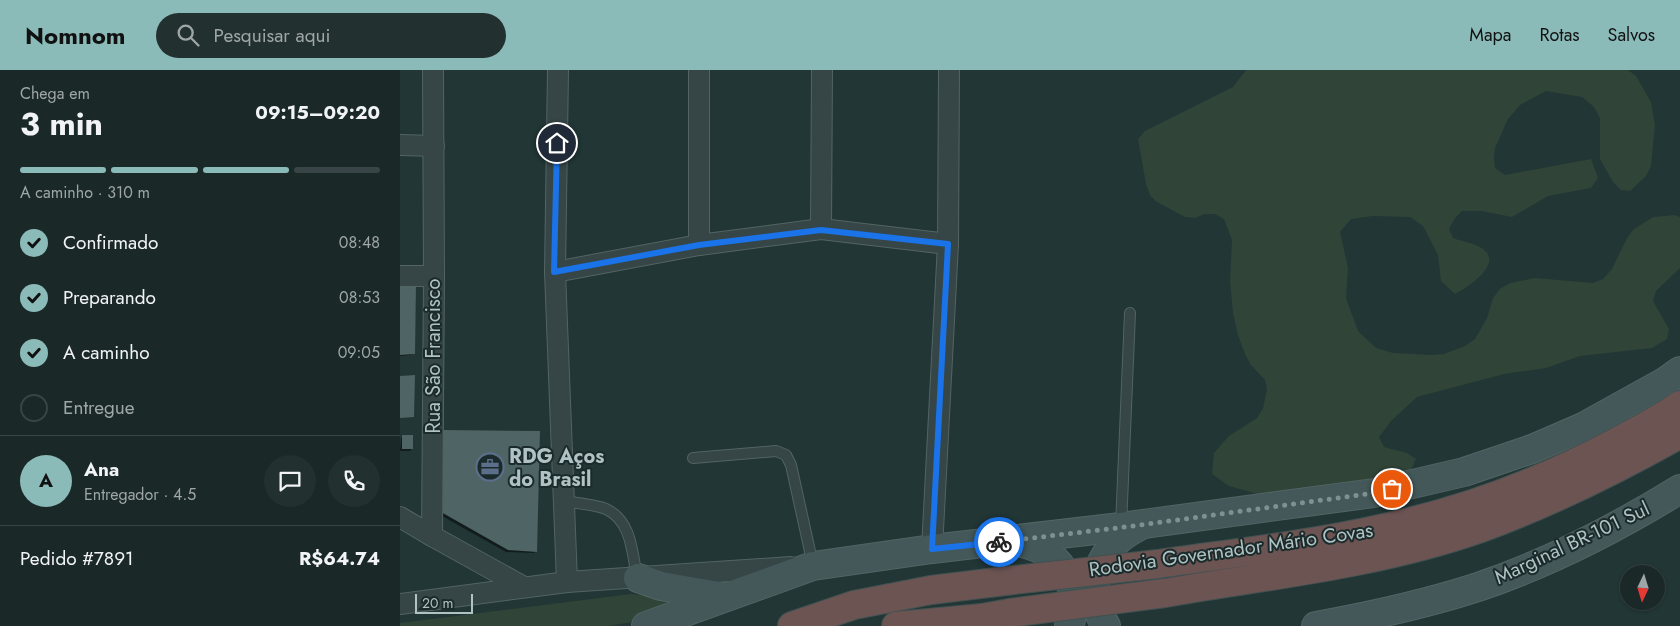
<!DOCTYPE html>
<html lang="pt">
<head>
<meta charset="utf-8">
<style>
	:root { --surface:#1a2828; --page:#233030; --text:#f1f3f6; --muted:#9fa6a8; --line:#384445; --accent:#8bbbb9 }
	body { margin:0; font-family:Jost,sans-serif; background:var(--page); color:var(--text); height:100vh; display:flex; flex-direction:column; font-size:19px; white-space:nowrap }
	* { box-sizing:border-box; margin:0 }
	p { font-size:16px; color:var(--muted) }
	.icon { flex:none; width:28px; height:28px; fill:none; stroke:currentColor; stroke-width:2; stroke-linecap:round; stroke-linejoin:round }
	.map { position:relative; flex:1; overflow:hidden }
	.panel { display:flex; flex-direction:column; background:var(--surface); width:400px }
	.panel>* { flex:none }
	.needle { width:32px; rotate:184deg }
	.tools { position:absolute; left:1220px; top:495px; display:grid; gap:10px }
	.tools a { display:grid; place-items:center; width:45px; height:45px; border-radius:50%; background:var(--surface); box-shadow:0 1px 4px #0004,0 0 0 1px var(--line); font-size:25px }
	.scale { position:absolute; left:15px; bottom:12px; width:58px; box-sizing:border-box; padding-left:5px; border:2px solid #b0c2c3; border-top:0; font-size:14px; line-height:18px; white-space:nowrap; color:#b0c2c3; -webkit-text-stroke:4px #1b2b2b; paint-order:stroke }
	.pin { position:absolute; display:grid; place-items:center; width:42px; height:42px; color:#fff; margin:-21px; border:2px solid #fff; border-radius:50%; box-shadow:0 1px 5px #0007 }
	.courier { position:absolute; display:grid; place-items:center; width:50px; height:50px; margin:-25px; border:4px solid #1a73e8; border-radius:50%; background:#fff; color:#222; box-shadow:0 1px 6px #0007 }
	.head em { font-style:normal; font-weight:700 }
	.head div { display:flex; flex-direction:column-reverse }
	.head { display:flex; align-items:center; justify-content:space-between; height:85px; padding:0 20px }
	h1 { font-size:32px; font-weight:700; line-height:38px }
	.bar { display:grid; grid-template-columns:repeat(4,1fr); gap:8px 5px; align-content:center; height:60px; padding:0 20px }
	.bar i { height:6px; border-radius:4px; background:var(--line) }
	.bar .selected { background:var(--accent) }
	.bar p { grid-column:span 4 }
	.line { display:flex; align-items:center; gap:12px; padding:0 20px; border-top:1px solid var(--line) }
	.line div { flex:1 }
	.round { display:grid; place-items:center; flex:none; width:52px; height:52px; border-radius:26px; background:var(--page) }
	ol { padding:0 20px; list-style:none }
	li { display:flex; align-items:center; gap:15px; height:55px }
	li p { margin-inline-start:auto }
	li .icon { padding:5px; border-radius:50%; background:var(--accent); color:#111; stroke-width:4 }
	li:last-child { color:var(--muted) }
	li i { width:28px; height:28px; border:2px solid var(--line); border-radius:50% }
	header { display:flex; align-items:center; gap:30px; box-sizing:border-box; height:70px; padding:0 25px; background:var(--accent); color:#111 }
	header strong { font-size:24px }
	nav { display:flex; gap:28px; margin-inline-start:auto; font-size:18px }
	.search { width:350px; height:45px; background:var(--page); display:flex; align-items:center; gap:12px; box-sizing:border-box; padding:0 18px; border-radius:28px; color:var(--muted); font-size:19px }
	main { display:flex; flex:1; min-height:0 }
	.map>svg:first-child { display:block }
	.green { fill:#304437 }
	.shadow { fill:#0007 }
	.building { fill:#4e6465 }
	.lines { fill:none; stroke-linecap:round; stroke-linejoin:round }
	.lane-casing { stroke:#536464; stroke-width:12 }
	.street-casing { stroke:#536464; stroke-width:22 }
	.secondary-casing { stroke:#536464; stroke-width:30 }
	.highway-casing { stroke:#405151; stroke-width:30 }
	.lane { stroke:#364647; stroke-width:10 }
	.street { stroke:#364647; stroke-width:20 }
	.secondary { stroke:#445859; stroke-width:28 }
	.highway { stroke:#6c5453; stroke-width:28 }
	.highway-bridge-casing { stroke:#405151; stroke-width:30; stroke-linecap:butt }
	.highway-bridge { stroke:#6c5453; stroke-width:28 }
	.done { stroke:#7e9192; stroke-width:5; stroke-dasharray:0 9 }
	.route { stroke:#1a73e8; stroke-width:6 }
	.labels { text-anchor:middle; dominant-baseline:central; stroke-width:4; stroke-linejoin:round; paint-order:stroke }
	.street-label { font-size:20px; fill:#b0c2c3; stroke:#1b2b2b }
	.poi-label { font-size:20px; font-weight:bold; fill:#b0c2c3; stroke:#1b2b2b; text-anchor:start }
</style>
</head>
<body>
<header>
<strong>Nomnom</strong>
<div class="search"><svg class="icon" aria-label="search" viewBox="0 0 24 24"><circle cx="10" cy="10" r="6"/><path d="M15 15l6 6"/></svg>Pesquisar aqui</div>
<nav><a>Mapa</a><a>Rotas</a><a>Salvos</a></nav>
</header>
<main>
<section class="panel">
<div class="head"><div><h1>3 min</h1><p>Chega em</p></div><em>09:15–09:20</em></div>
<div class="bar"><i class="selected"></i><i class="selected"></i><i class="selected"></i><i></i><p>A caminho · 310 m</p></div>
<ol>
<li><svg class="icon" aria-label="check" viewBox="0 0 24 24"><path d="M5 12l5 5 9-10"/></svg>Confirmado<p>08:48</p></li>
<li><svg class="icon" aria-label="check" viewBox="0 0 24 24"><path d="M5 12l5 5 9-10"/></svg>Preparando<p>08:53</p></li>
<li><svg class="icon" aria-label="check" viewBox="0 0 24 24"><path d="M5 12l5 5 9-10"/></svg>A caminho<p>09:05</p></li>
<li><i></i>Entregue</li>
</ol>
<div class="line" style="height:90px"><b class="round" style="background:var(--accent);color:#111">A</b><div><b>Ana</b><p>Entregador · 4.5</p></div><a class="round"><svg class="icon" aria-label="chat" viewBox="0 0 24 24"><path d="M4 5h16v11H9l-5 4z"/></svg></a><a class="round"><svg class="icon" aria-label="phone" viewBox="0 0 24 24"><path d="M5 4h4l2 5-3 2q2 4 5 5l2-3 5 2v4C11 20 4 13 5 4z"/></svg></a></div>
<div class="line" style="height:65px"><div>Pedido #7891</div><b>R$64.74</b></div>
</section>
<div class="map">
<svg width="1280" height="556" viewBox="0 0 1280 556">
	<rect width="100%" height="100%" fill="#223636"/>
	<g class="green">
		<path d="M846 0H1228L1236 6 1251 32 1255 55 1251 96 1246 106 1230 121 1221 120 1213 112 1200 89V48L1194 37 1182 27 1146 21 1120 35 1108 49 1095 78 1094 88 1095 98 1105 105 1191 89 1198 108 1191 118 1148 126 1112 147 1082 141H1062L1055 148 1049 159 1053 168C1061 171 1077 174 1083 179 1104 194 1067 218 1055 224L1041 211 1038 185 1023 156 1010 147 973 146 951 149 940 162 948 198 946 228 958 261 976 278 993 283 1032 285 1044 284 1065 276 1075 269 1087 248 1093 228 1100 219 1110 213 1135 208 1193 213 1203 209 1212 199 1227 168 1234 159 1253 147 1275 145 1280 147V198L1256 221 1253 231 1269 259 1267 269 1252 278 1180 286 1146 298 1104 304 1017 327 991 351 979 367 984 377 1007 383 1016 389 1011 400 991 408 865 426 829 416 812 404 814 383 829 366 857 348 863 339 867 319 865 310 851 295 845 284 838 265 833 243 830 210 832 170 824 149 815 144H805L795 148 785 147 757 132 750 125 746 114 738 69 745 61 833 17Z"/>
		<polygon points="231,524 295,532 245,550 208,556 0,556 0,553"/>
	</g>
	<g class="shadow">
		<polygon points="0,214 14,283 11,285 0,286"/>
		<polygon points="139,363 136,481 134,483 106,482 33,441"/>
		<polygon points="3,366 12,379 10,381 0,381 1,368"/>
	</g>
	<g class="building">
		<polygon points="0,213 16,213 15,284 0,285"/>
		<polygon points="15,305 14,347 0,348 0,306"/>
		<polygon points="42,360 140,361 137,482 108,480 41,442"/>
		<rect x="2" y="365" width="11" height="14"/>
	</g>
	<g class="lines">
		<g class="lane-casing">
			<g id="lane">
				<polyline points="293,388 376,381 386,385 391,395 413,495"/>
				<path d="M164 431C175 433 197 435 206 439 232 451 232 483 237 507"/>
				<polyline points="721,456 730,243"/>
			</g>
		</g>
		<g class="street-casing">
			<g id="street">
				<polyline points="33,0 34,206 32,466 124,517"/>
				<polyline points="158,0 155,202 167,512"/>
				<polyline points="299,0 299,175"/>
				<polyline points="0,75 34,76"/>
				<polyline points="421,159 422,0"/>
				<polyline points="155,202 299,175 421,159 548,174"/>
				<polyline points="0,206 34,206"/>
				<polyline points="0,447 32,466"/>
				<polyline points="532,479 548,174 549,0"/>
				<polyline points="0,534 167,512 391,497"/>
			</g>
		</g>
		<g class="secondary-casing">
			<g id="secondary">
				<path d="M616 472C657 477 685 515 669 556"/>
				<polyline points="238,508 261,516 324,527"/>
				<polyline points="246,556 413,496 532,479 721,457 974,423 1064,402 1132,379 1183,357 1266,311 1280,301"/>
				<path d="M706 556C682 519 700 475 738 457"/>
				<path d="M916 556C971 546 1026 534 1078 517 1149 493 1217 458 1280 419"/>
			</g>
		</g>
		<g class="highway-casing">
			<g id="highway">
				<path d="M758 494C842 482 927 473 1009 452 1080 435 1150 407 1214 373 1237 361 1259 350 1280 335"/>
				<path d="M765 523C870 505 979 494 1081 458 1150 433 1216 400 1280 364"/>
				<polyline points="392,556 454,535 531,520 605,511"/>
				<polyline points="496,556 582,548 610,543"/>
			</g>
		</g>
		<use href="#lane" class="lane"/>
		<use href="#street" class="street"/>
		<use href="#secondary" class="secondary"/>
		<use href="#highway" class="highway"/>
		<g class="highway-bridge-casing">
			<g id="highway-bridge">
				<polyline points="605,511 758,494"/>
				<polyline points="610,543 765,523"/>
			</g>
		</g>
		<use href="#highway-bridge" class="highway-bridge"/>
	</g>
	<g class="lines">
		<polyline class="done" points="599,472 733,456 974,423 992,419"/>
		<polyline class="route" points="157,73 154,202 299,175 421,160 548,174 532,479 599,472"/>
	</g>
	<defs>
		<g id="office-ring" transform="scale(1.4375)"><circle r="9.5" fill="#1b2b2b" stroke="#5c6f8a" stroke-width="1.5"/><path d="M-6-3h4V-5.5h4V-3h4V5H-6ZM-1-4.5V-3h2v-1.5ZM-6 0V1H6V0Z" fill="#5c6f8a"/></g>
	</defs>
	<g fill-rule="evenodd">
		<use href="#office-ring" x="90" y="397"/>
	</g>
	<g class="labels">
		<g class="street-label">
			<text transform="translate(33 286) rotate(-90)">Rua São Francisco</text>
			<text transform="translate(1172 473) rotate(-25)">Marginal BR-101 Sul</text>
			<text transform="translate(831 480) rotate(-8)">Rodovia Governador Mário Covas</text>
		</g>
		<g class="poi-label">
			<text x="109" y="386">RDG Aços<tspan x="109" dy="23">do Brasil</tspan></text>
		</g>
	</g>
</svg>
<div class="tools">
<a><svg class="needle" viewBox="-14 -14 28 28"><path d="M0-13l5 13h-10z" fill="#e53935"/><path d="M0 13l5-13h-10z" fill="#9fa6a8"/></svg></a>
</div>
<div class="scale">20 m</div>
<div class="pin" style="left:992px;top:419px;background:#ea580c"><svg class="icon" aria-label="bag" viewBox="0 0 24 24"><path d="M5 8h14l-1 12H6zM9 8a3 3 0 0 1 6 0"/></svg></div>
<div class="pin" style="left:157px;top:73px;background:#1f2937"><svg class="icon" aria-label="home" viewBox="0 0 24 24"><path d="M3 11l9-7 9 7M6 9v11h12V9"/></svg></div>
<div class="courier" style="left:599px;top:472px"><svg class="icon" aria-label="bike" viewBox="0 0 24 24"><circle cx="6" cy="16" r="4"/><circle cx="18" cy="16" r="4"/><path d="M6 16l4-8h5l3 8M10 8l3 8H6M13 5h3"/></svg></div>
</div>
</main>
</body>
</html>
